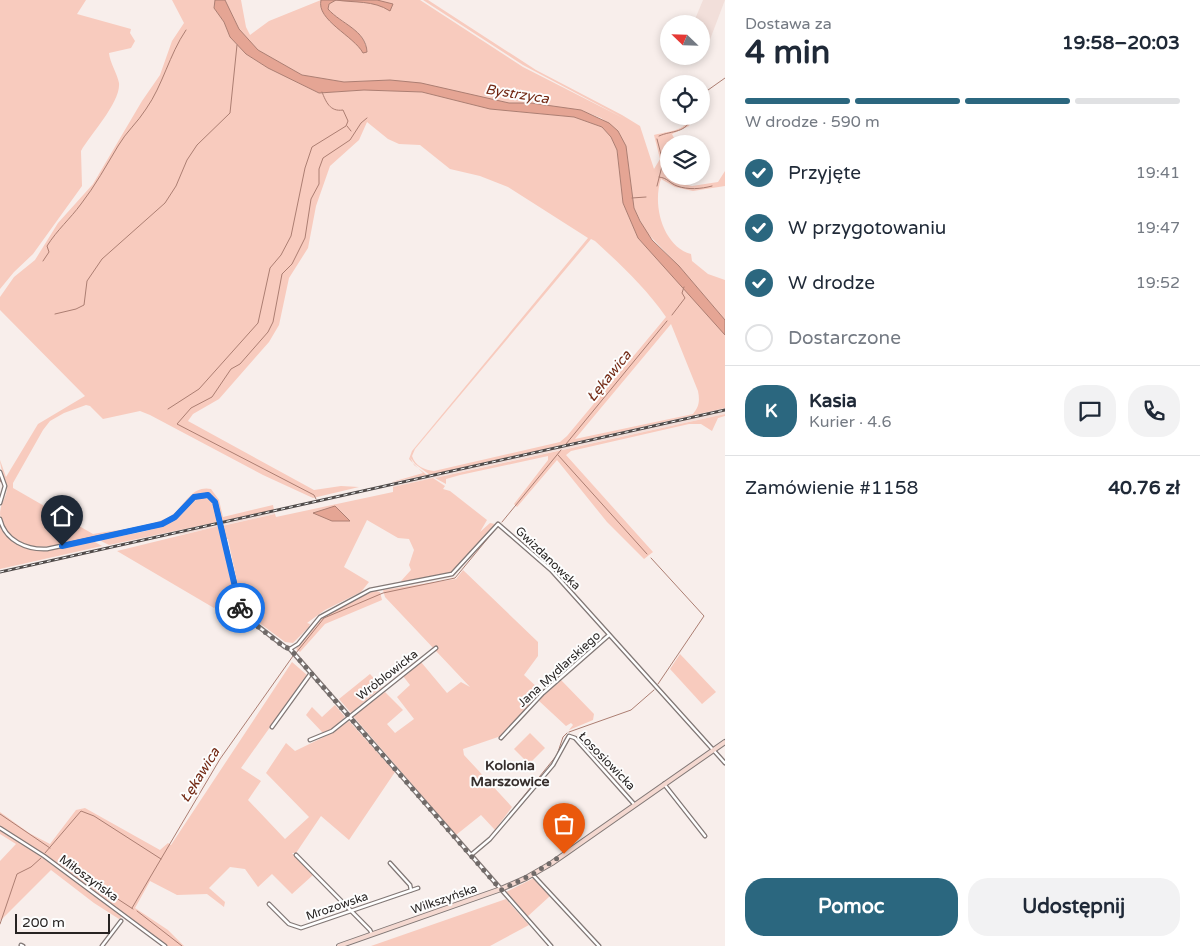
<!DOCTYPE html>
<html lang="pl">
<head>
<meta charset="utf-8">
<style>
	:root { --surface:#fff; --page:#f2f2f3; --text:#1f2937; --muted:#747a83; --line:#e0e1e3; --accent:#2b677f }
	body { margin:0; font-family:"Varela Round",sans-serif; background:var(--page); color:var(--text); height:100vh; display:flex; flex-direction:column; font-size:19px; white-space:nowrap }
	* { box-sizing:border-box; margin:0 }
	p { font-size:16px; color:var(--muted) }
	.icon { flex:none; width:28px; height:28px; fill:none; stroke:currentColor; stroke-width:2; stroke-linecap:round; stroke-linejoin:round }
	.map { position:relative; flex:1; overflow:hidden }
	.details { display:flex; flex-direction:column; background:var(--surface); width:475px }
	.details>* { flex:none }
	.needle { width:32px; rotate:293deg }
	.fabs { position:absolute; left:660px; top:15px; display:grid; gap:10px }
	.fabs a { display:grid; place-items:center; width:50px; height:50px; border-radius:50%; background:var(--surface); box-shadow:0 2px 8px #0003; font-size:25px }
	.scale { position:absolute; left:15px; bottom:12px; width:95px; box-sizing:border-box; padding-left:5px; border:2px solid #272322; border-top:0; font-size:14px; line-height:18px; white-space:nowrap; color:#272322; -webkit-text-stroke:4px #fdfdfd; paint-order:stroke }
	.pin { position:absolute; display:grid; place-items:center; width:42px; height:42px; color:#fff; margin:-51px -21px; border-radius:50% 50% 50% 0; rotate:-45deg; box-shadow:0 0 5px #0007 }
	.pin .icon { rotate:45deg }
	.courier { position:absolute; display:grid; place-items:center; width:50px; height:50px; margin:-25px; border:4px solid #1a73e8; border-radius:50%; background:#fff; color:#222; box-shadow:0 1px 6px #0007 }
	.summary em { font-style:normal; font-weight:800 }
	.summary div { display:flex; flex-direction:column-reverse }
	.summary { display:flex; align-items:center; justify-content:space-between; height:85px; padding:0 20px }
	h1 { font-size:32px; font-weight:800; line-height:38px }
	.bar { display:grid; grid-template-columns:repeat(4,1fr); gap:8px 5px; align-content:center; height:60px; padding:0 20px }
	.bar i { height:6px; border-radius:4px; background:var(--line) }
	.bar .on { background:var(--accent) }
	.bar p { grid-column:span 4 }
	.line { display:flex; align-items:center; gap:12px; padding:0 20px; border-top:1px solid var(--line) }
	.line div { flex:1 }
	.round { display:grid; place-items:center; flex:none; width:52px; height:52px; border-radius:20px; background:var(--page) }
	ol { padding:0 20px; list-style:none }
	li { display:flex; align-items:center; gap:15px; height:55px }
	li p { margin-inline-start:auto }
	li .icon { padding:5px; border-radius:50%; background:var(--accent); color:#fff; stroke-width:4 }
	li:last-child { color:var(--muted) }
	li i { width:28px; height:28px; border:2px solid var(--line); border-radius:50% }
	.action { display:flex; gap:10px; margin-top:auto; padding:10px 20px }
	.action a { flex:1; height:58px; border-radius:20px; background:var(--accent); color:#fff; font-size:20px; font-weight:800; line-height:58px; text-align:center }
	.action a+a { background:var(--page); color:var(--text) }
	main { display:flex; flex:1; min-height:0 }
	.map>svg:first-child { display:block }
	.built { fill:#f2dfda }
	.green { fill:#f8cbbe; fill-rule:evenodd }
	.water { fill:#e5a594; stroke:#ac7e72 }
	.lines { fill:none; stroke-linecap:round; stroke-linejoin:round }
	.stream { stroke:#ac7e72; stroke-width:1 }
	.street-casing { stroke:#827876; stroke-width:5 }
	.secondary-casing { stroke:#827876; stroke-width:6 }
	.street { stroke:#fff; stroke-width:2.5 }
	.secondary { stroke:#f4d8d0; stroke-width:4 }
	.rail-casing { stroke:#504b4a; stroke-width:3 }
	.rail { stroke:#fdfdfd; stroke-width:1; stroke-dasharray:4; stroke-linecap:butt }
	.done { stroke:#706a68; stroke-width:5; stroke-dasharray:0 9 }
	.route { stroke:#1a73e8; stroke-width:6 }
	.labels { text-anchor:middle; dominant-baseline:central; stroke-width:4; stroke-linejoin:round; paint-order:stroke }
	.street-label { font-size:12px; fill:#272322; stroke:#fdfdfd }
	.water-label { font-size:14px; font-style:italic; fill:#722813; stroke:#fdfdfd }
	.neighbourhood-label { font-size:14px; font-weight:bold; fill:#362e2c; stroke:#fdfdfd }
</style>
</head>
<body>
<main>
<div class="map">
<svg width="725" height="946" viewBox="0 0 725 946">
	<rect width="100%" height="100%" fill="#f8eeeb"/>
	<g class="built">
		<polygon points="703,0 725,0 703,58 698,56 701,56 701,24 693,24"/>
		<polygon points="725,408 725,414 393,487 392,482"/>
		<polygon points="274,510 275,514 180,535 179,530"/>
	</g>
	<g class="green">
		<path d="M0 0H86L77 14 131 29 130 33 135 41 131 48 109 53C110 63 117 73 119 83 121 102 90 135 81 151L82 186 33 254 14 272 0 289Z"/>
		<path d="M172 0H215L214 8 224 22 230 37 246 54 268 68 319 93 364 90 422 92 490 109 574 117 602 127 611 137 617 150 623 203 638 238 725 334V408L430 475 415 464 410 457 414 465 427 475 392 482 423 473 409 459 412 451 588 238 508 187 480 176 450 169 420 145 399 144 388 139 367 122 359 140 330 166 316 206 308 248 289 278 279 325 269 342 219 399 193 414 188 421 314 490 341 486 359 487 313 498 263 475 150 415 140 411 103 419 90 406 86 405 64 413 50 421 43 430 13 483V488L93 534C116 530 154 527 172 515 185 505 192 485 211 489L219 500 223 517 273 505 274 510 221 521 214 497C191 483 185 511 168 520 147 531 117 533 93 538 66 543 33 557 10 534 5 529 1 521 0 514 0 504 6 498 7 489 7 483 0 469 0 460L6 477 38 424 85 396 0 310V297L14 277 35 260 58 223 93 184 142 101 160 75 172 41 184 23ZM591 239 595 241C621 265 646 288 666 317L567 436 560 442 434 471C425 470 415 466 412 456L415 449ZM671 324 698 391C700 401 699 407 693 414L575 439Z"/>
		<path d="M225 0H241L246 27 250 35 269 21 321 0 320 5 331 22 356 42 366 53C372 34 338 22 328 9L329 4 336 0C355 3 373 0 390 10V4L377 0H420L523 67 625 119 523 65 423 0H428L536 70 622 115 640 126 654 169 660 159 654 135C668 131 686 132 690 116H693L689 126 672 134 677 144H669V176H674L678 183 692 186 718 182 725 171V186L693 191 675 187 661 179C652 205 663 246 691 254L692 261 708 274 725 280V320L679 266 646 232 634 208 626 146 618 131 601 118 580 110 531 103H509L412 83 390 80 344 82 302 75 258 50 239 29Z"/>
		<polygon points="725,414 725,416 718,418 712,431 701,424 689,424 571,451 566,455 653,552 644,559 607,522 557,460 517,507 514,504 548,460 548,456 460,475 446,479 446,484 435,478"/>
		<polygon points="433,478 445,486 443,489 450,491 487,520 480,532 490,523 495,524 452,573 403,583 401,581 411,570 409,565 414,550 409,539 398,538 367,520 344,567 369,582 361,592 325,610 307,623 310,624 309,627 293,643 285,642 246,613 240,596 228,539 225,539 222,526 275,514 276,517 393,492 393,487"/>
		<path d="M199 497 210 499 215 508 217 522 109 545 99 540C122 535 150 533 170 522 182 515 188 502 199 497Z"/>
		<polygon points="219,526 240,620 238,622 221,612 222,610 232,615 216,606 214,608 117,551"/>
		<path d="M0 527C21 562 60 548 93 541L102 546 0 569Z"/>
		<polygon points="463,570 538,642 538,656 524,675 539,689 540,694 501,736 463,749 464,755 512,807 495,830 481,815 456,835 353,716 385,692 403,710 387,724 395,733 414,719 397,697 410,685 403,676 421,662 447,693 461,682 470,687 385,597 383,590 456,579"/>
		<polygon points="376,591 380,592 382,600 325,624 300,652 296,649 319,619 368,593"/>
		<polygon points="680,654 716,692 702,704 670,669"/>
		<polygon points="292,662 307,675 241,768 261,781 248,800 285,839 309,817 266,773 286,743 295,751 328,735 349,721 395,772 349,840 321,816 296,853 292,853 313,875 292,894 272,874 258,887 245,869 230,867 209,888 225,902 224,907 207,894 177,895 150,881 135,908 168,930 184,946 168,946 85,884 0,826 0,812 29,833 50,844 76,810 85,808 160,850 168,843 171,845"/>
		<polygon points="370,674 382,687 351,713 339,699"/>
		<polygon points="561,680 594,714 593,720 569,730 573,725 571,723 566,726 538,700"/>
		<polygon points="335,705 345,717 331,730 323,733 306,715 312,707 322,717"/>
		<polygon points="530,733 545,748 529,764 514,749"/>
		<polygon points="0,830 33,851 122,916 119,919 94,903 51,870 0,921 0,861 16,844 0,834"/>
		<polygon points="534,878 550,896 527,917 506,892"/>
		<polygon points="506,899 529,925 490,946 371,946"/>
	</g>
	<g class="water">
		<polygon points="215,0 225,0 239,29 258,50 302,75 344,82 390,80 421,83 509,103 531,103 581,110 609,123 618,131 626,146 634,208 640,221 652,240 679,266 725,320 725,335 638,238 623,203 617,150 611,137 602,127 574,117 490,109 422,92 364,90 319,93 268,68 246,54 230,37 224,22 214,8"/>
		<path d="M321 0H377L393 4 390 11C373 0 355 3 336 0L329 4 328 9C341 24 366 30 367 52L363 53C354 36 316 20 321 0Z"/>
		<polygon points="335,506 350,521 332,521 313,513"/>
	</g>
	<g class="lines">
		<g class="stream">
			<polyline points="701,95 725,78"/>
			<polyline points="347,126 351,131"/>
			<path d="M659 136C672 130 687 134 692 116"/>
			<polyline points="657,139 663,162 657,186"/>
			<path d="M659 177C668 178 669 183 677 186 688 190 701 189 712 186"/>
			<polyline points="632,198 646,197"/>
			<path d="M43 261 49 252 47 246C57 230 70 219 81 204 95 186 106 166 118 146 126 132 138 122 146 109 163 85 169 55 186 30"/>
			<polyline points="55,314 76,309 84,305 87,281 102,259 165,203 176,186 187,160 197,145 230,113 237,45"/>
			<polyline points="672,315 685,298 682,293 684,287"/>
			<path d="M168 409 199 389 258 323 270 268 281 255 291 236 305 168 312 147 346 126 348 121 343 110C330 112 326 102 322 92"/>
			<polyline points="566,444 667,321"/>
			<polyline points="558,455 647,554"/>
			<polyline points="0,479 1,482"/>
			<polyline points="316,499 314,495 177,424 191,408 212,397 231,369 240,364 268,332 273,322 282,274 292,264 305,238 311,199 319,184 319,169 323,158 350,140 361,123 367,118"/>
			<polyline points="502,522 561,450"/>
			<polyline points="651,558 704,616 658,684"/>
			<polyline points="296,653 324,618 383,593 455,578 498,526"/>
			<polyline points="569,732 631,710 654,690"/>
			<polyline points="0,814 50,848"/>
			<polyline points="497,829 557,755 563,737 567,733"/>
			<polyline points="45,853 81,811 94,816 161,859"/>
			<polyline points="101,888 133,909"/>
			<polyline points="132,908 220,759 293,656"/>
			<polyline points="137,911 182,946"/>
			<polyline points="0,924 17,874 31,867 41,858"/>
		</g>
		<g class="street-casing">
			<g id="street">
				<polyline points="0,472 5,486 0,503"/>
				<path d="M0 519C5 541 27 550 47 549L162 524 175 517 194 497 208 495 215 502 242 614 285 647 290 649 298 644 320 617 370 590 452 574 498 524 551 570 725 763"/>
				<polyline points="290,649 551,946"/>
				<polyline points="272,727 311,673"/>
				<polyline points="501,738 543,693 609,635"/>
				<polyline points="310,740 332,731 436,648"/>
				<polyline points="664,784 705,836"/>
				<polyline points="0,828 44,856 165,946"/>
				<polyline points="296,855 370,930 372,934"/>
				<polyline points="471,855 490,839 553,765 569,736 575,738 634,804"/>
				<polyline points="390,863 410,885 411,890"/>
				<polyline points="533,875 599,946"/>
				<polyline points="269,904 289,924 301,928 418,888"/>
				<polyline points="21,945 23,946"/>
				<polyline points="102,946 121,921"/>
			</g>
		</g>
		<g class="secondary-casing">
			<polyline id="secondary" points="339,946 501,889 526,878 552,863 725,742"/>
		</g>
		<use href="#street" class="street"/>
		<use href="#secondary" class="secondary"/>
		<g class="rail-casing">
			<polyline id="rail" points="0,572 725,410"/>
		</g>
		<use href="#rail" class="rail"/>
	</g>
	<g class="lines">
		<polyline class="done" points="240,608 244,616 284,647 290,649 501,890 533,874 564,854"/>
		<polyline class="route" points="62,546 162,524 175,517 194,497 208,495 215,502 240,608"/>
	</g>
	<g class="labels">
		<g class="street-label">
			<text transform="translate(548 558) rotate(44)">Gwizdanowska</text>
			<text transform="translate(559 669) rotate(-42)">Jana Mydlarskiego</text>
			<text transform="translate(387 675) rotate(-38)">Wróblowicka</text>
			<text transform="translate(607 761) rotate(46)">Łososiowicka</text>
			<text transform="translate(89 878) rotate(36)">Miłoszyńska</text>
			<text transform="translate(444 899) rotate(-19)">Wilkszyńska</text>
			<text transform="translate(337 906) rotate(-19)">Mrozowska</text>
		</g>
		<g class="water-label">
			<text transform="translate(517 94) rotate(9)">Bystrzyca</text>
			<text transform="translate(609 376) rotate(-51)">Łękawica</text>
			<text transform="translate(200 775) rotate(-58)">Łękawica</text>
		</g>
		<g class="neighbourhood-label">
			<text x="510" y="765">Kolonia<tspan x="510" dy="16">Marszowice</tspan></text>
		</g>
	</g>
</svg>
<div class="fabs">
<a><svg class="needle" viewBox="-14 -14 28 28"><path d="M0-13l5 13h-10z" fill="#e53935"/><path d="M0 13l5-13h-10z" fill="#747a83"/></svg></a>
<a><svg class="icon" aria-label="locate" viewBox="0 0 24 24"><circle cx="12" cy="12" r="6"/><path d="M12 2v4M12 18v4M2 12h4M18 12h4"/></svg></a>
<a><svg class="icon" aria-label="layers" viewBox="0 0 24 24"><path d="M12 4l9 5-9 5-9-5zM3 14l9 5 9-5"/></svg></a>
</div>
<div class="scale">200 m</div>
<div class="pin" style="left:564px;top:854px;background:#ea580c"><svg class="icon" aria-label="bag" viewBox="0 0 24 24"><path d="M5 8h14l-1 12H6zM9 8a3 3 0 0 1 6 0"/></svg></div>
<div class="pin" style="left:62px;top:546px;background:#1f2937"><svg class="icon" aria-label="home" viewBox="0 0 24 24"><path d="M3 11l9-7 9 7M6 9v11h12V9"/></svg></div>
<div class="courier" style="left:240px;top:608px"><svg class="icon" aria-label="bike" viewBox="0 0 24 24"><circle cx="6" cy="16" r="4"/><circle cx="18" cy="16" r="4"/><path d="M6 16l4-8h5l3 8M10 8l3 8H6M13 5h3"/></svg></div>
</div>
<section class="details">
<div class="summary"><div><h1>4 min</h1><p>Dostawa za</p></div><em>19:58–20:03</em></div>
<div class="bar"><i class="on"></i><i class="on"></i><i class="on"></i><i></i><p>W drodze · 590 m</p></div>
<ol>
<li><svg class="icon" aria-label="check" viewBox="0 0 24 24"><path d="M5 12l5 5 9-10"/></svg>Przyjęte<p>19:41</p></li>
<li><svg class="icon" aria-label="check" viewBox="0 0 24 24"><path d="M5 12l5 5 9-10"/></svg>W przygotowaniu<p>19:47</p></li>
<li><svg class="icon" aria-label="check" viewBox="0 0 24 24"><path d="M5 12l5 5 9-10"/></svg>W drodze<p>19:52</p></li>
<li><i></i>Dostarczone</li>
</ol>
<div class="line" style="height:90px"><b class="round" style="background:var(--accent);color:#fff">K</b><div><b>Kasia</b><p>Kurier · 4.6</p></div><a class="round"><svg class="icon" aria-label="chat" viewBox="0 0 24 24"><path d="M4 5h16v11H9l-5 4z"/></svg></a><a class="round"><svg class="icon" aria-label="phone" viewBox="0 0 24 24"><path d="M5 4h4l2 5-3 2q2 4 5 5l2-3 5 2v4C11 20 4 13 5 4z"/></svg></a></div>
<div class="line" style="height:65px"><div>Zamówienie #1158</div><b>40.76 zł</b></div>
<div class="action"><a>Pomoc</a><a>Udostępnij</a></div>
</section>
</main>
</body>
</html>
